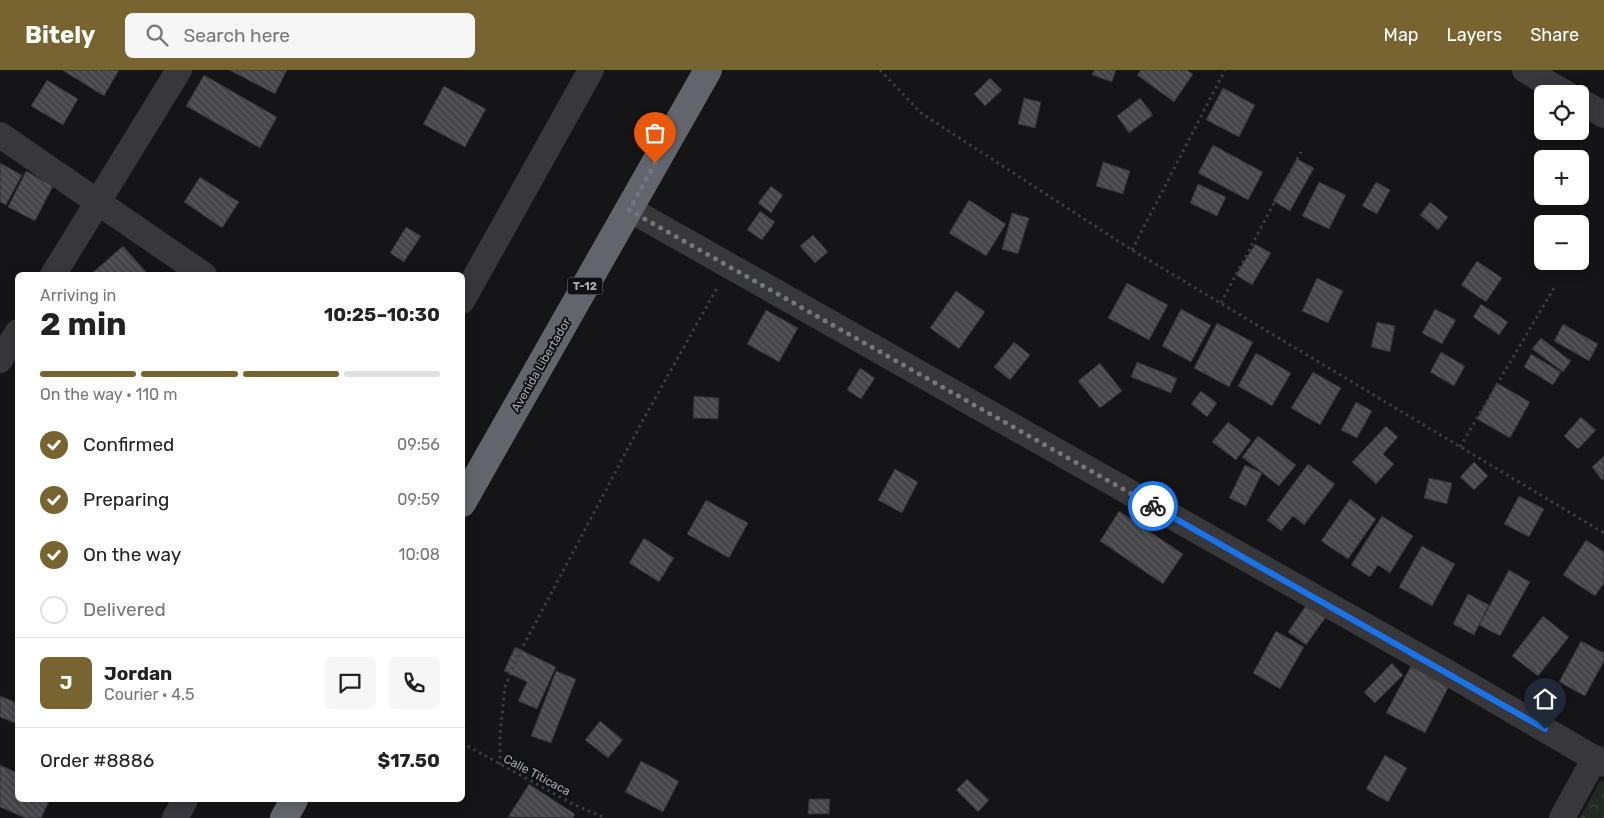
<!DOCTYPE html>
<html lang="en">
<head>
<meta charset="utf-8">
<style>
	:root { --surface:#fff; --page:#f6f6f6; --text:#222; --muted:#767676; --line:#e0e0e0; --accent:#786431 }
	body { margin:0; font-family:Rubik,sans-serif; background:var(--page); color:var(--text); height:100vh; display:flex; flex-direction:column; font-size:19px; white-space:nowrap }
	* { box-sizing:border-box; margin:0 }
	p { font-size:16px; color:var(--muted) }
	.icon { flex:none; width:28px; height:28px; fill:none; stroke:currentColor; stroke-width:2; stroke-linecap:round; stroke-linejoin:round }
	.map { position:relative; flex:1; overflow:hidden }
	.side { position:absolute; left:15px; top:202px; width:450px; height:530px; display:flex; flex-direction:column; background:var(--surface); border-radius:8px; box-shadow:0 2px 12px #0003 }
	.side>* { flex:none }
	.fabs { position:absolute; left:1534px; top:15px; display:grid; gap:10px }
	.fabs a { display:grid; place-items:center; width:55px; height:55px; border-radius:8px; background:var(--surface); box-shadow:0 2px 12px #0003; font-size:25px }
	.pin { position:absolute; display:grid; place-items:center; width:42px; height:42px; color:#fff; margin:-51px -21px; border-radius:50% 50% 50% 0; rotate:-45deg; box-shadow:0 0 5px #0007 }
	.pin .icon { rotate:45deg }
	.courier { position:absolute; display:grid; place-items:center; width:50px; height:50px; margin:-25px; border:4px solid #1a73e8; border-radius:50%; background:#fff; color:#222; box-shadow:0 1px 6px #0007 }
	.overview em { font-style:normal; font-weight:700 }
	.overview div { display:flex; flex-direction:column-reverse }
	.overview { display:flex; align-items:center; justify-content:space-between; height:85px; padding:0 25px }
	h1 { font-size:32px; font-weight:700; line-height:38px }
	.bar { display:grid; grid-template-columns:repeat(4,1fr); gap:8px 5px; align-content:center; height:60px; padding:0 25px }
	.bar i { height:6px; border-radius:4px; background:var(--line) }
	.bar .selected { background:var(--accent) }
	.bar p { grid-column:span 4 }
	.line { display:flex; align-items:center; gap:12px; padding:0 25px; border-top:1px solid var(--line) }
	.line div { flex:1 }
	.round { display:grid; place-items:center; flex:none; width:52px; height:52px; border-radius:8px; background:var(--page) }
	ol { padding:0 25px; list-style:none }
	li { display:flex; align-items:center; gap:15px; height:55px }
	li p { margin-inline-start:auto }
	li .icon { padding:5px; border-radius:50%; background:var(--accent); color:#fff; stroke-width:4 }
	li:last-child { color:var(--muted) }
	li i { width:28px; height:28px; border:2px solid var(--line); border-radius:50% }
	header { display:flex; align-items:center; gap:30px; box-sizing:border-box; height:70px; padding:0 25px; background:var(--accent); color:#fff }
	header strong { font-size:24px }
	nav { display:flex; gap:28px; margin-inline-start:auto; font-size:18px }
	.search { width:350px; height:45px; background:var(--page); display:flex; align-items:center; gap:12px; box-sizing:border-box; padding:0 18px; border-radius:8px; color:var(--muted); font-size:19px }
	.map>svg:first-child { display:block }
	.park { fill:url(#park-crowns) }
	.building { fill:url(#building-back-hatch); stroke:#302f33 }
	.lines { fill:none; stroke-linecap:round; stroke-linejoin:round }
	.path { stroke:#3d3e42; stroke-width:3; stroke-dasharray:2.5 4; stroke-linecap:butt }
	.street { stroke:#37373c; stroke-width:26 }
	.highway { stroke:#63656c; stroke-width:28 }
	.done { stroke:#75777e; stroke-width:5; stroke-dasharray:0 9 }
	.route { stroke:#1a73e8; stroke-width:6 }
	.labels { text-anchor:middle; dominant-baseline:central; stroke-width:4; stroke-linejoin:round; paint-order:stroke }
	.shield { fill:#101012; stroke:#7a7d85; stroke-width:1 }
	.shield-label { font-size:11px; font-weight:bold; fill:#a8acb6 }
	.street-label { font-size:12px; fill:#a8acb6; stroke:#101012 }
</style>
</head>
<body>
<header>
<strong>Bitely</strong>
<div class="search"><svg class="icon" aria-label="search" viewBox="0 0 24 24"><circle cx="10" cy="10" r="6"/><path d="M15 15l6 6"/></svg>Search here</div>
<nav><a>Map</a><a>Layers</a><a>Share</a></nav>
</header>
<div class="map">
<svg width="1604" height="748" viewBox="0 0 1604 748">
	<defs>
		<pattern id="park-crowns" width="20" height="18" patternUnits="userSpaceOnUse" patternTransform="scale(1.25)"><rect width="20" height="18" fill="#222923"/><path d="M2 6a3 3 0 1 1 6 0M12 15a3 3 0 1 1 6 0" fill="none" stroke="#3f4541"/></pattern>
		<pattern id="building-back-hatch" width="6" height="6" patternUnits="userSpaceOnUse" patternTransform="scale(1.25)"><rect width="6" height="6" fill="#45454a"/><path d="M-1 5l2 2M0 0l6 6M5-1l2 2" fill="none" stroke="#5d5d62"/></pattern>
	</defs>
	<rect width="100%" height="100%" fill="#151517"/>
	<polygon class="park" points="1600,711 1604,712 1604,748 1580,748"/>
	<g class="building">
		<polygon points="62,0 119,0 104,26"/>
		<polygon points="229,0 287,0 275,24"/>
		<polygon points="1094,0 1116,0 1112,12 1092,5"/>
		<polygon points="1141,0 1187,0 1193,4 1174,32 1137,5"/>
		<polygon points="204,5 277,47 260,78 186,36"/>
		<polygon points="990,8 1002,20 985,36 974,24"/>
		<polygon points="47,10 78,29 63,55 31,36"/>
		<polygon points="444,16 486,39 465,77 423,54"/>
		<polygon points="1223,18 1255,35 1239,67 1206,50"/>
		<polygon points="1024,28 1041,32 1035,58 1018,54"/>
		<polygon points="1140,28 1153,45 1129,63 1117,46"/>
		<polygon points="1213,75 1263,102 1248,130 1198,103"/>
		<polygon points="1297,89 1314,98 1290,141 1273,131"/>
		<polygon points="1103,92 1130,101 1123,124 1096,116"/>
		<polygon points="0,93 22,105 6,135 0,132"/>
		<polygon points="26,101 53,116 35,151 8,137"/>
		<polygon points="200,107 239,132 222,158 184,132"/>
		<polygon points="1319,112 1346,125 1329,159 1302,146"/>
		<polygon points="1376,112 1390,120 1377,144 1362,136"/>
		<polygon points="1198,114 1226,127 1217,146 1190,133"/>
		<polygon points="771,116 783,125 771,143 758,133"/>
		<polygon points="969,130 1006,154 986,186 949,163"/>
		<polygon points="1430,132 1448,147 1438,160 1420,145"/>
		<polygon points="760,141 775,152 762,170 747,160"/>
		<polygon points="1012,143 1029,148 1018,184 1002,179"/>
		<polygon points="406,157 421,166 404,192 390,183"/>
		<polygon points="813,165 828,182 815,193 800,176"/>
		<polygon points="1255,174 1271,183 1252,215 1236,205"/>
		<polygon points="123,176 149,205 92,205 91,204"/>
		<polygon points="1477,191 1502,208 1486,232 1461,215"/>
		<polygon points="1317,208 1343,221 1328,253 1302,241"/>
		<polygon points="1127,213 1168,235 1149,270 1108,248"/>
		<polygon points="956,221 985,242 959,279 930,258"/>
		<polygon points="1481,234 1508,252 1499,265 1473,247"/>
		<polygon points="1181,239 1211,255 1191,292 1162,276"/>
		<polygon points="1435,239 1456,250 1442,274 1422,263"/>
		<polygon points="766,240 798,258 779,292 747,274"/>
		<polygon points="1377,252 1395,256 1390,282 1371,277"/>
		<polygon points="1217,253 1253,272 1229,317 1194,298"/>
		<polygon points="1563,254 1598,274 1589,291 1554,271"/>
		<polygon points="1541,268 1571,291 1563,302 1532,279"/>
		<polygon points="1014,272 1030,285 1010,310 994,297"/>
		<polygon points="1441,282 1465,296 1454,316 1430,302"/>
		<polygon points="1256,283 1291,303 1272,336 1238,316"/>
		<polygon points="1531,284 1561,302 1553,315 1524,297"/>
		<polygon points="1137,292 1177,308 1171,323 1131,307"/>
		<polygon points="1100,293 1122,321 1100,338 1078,311"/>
		<polygon points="860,298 875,308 861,329 847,320"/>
		<polygon points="1313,302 1341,318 1320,355 1291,338"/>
		<polygon points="1497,313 1530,332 1510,368 1477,349"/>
		<polygon points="1201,321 1217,333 1207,347 1191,334"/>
		<polygon points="694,326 719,328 718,349 693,348"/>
		<polygon points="1356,332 1372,341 1357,368 1341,360"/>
		<polygon points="1581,347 1596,360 1578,379 1564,366"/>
		<polygon points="1228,352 1251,370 1236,390 1212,372"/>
		<polygon points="1386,356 1398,367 1383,384 1394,394 1376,414 1352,392"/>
		<polygon points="1258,366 1296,395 1279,416 1242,387"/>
		<polygon points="1604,386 1604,409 1602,410 1592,397"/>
		<polygon points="1474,392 1488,406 1474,420 1460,407"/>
		<polygon points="1308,394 1335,414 1304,455 1293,446 1281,461 1267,450"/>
		<polygon points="1245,395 1262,403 1246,436 1229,428"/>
		<polygon points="895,399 918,412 902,443 878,430"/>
		<polygon points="1429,408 1452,413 1447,434 1424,428"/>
		<polygon points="1519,426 1544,439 1529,467 1504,454"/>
		<polygon points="1350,429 1376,449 1348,489 1321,471"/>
		<polygon points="706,430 748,453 729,488 687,464"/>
		<polygon points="1119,441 1183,484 1163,514 1100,471"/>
		<polygon points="1382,446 1413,466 1390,503 1378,495 1370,507 1351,495"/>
		<polygon points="644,468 674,488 659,512 629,493"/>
		<polygon points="1586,470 1604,482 1604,513 1595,526 1563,505"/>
		<polygon points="1422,476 1455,494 1432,536 1399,517"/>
		<polygon points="1509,500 1530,512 1500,566 1479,555"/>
		<polygon points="1468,524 1489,535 1474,565 1453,554"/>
		<polygon points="1307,534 1326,547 1306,575 1288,562"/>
		<polygon points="1543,546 1569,567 1538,606 1512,586"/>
		<polygon points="1276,561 1304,577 1280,619 1253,603"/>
		<polygon points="1581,571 1604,583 1604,591 1585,626 1559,612"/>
		<polygon points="515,577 556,597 537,639 518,631 527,612 504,601"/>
		<polygon points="1392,593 1403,605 1375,633 1364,622"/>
		<polygon points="1412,594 1450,614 1425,663 1386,643"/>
		<polygon points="556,601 576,609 551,673 531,666"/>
		<polygon points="0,626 18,633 18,646 15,653 0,647"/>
		<polygon points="600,651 623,670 608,688 585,670"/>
		<polygon points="1385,685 1407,698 1388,732 1366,719"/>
		<polygon points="641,691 679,711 663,742 625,722"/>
		<polygon points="0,695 18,703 18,730 50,730 41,748 25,748 0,737"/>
		<polygon points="967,709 989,730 978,742 956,720"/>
		<polygon points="529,714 575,744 573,748 508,747"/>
		<polygon points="809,729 830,729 829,744 808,744"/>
	</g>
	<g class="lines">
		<g class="path">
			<polyline points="880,0 921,43 1132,180 1604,463"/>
			<polyline points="1132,180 1225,0"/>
			<polyline points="1221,233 1301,82"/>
			<polyline points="1460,377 1554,218"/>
			<polyline points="462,673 571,733 605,748"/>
			<polyline points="500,695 500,664 505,617 519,584 643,350 717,218"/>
		</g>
		<g class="street">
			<polyline points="1525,0 1567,24"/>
			<polyline points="1580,31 1604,45"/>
			<polyline points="0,65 204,205"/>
			<polyline points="629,139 1445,601 1604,694"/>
			<polyline points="53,205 179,0"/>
			<polyline points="462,231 591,0"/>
			<polyline points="0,290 18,262"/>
			<polyline points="175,748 185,730"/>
			<polyline points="1562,748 1595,688"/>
		</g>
		<g class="highway">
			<polyline points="462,433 708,0"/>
			<polyline points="284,748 294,730"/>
		</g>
	</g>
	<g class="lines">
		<polyline class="done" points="655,93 629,140 1153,436"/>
		<polyline class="route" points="1153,436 1545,659"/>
	</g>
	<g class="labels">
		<rect class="shield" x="567.5" y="207.5" width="35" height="17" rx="4"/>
		<g class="shield-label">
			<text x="585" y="216">T-12</text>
		</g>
		<g class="street-label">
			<text transform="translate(541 295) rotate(-60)">Avenida Libertador</text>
			<text transform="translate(537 705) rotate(28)">Calle Titicaca</text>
		</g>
	</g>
</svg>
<div class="fabs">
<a><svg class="icon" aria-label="locate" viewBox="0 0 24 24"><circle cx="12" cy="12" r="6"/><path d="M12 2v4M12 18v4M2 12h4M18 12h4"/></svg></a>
<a>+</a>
<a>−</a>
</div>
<div class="pin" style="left:655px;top:93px;background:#ea580c"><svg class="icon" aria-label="bag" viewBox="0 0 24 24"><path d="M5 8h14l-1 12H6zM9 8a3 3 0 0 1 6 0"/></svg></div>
<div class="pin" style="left:1545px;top:659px;background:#1f2937"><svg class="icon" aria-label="home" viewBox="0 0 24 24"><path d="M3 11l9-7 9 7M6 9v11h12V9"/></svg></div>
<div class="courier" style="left:1153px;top:436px"><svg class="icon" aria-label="bike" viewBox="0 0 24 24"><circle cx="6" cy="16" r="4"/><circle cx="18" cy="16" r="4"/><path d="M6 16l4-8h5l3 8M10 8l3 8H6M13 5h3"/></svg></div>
<section class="side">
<div class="overview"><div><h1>2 min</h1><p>Arriving in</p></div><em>10:25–10:30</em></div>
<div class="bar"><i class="selected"></i><i class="selected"></i><i class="selected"></i><i></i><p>On the way · 110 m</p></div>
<ol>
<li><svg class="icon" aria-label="check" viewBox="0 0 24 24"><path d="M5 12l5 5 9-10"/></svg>Confirmed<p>09:56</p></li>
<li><svg class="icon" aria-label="check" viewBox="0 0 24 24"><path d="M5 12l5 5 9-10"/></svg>Preparing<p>09:59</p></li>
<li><svg class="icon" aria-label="check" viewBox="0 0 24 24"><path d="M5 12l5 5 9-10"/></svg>On the way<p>10:08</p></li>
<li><i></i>Delivered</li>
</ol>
<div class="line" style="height:90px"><b class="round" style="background:var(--accent);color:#fff">J</b><div><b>Jordan</b><p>Courier · 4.5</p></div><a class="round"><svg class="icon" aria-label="chat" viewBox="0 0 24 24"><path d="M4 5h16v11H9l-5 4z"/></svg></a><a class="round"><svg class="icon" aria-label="phone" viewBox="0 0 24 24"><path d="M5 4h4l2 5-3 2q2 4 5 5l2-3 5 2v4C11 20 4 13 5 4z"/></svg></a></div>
<div class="line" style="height:65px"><div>Order #8886</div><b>$17.50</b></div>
</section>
</div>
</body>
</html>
